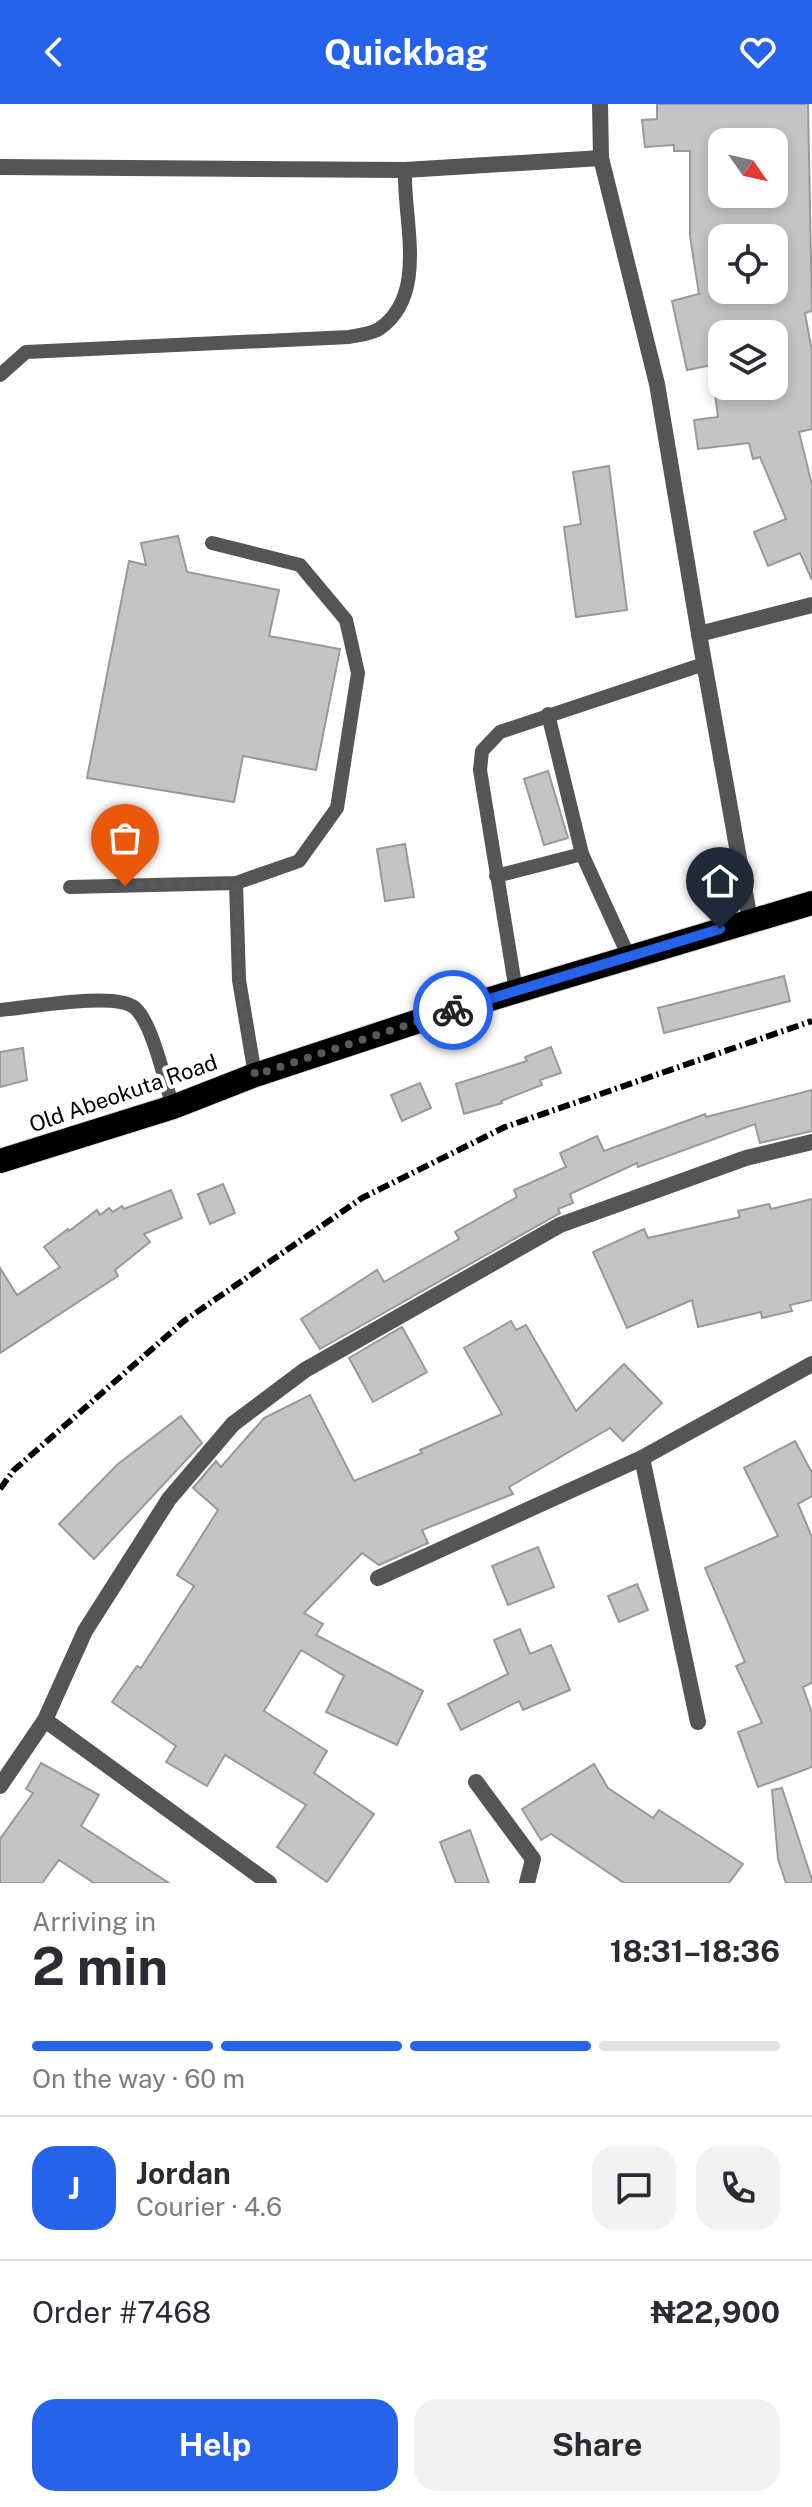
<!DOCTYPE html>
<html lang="en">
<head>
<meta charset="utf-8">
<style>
	:root { --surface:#fff; --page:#f2f2f3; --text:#2b2b33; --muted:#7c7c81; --line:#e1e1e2; --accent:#2563eb }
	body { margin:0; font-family:"Public Sans",sans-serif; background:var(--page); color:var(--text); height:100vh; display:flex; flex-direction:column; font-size:30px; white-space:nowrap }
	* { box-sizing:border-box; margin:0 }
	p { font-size:26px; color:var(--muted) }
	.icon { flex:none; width:44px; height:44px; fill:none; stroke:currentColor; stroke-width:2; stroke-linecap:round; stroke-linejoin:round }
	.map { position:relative; height:1779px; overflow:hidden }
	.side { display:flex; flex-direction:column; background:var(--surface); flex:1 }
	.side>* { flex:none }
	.needle { width:52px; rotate:124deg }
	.buttons { position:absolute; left:708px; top:24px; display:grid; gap:16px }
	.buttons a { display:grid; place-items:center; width:80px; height:80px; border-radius:16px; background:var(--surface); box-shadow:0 4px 12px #0003; font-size:40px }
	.pin { position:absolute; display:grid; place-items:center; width:68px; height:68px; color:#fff; margin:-82px -34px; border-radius:50% 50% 50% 0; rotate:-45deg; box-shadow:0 0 8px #0007 }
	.pin .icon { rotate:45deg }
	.courier { position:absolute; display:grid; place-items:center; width:80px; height:80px; margin:-40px; border:6px solid #2563eb; border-radius:50%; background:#fff; color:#222; box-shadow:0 2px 10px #0007 }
	.headline em { font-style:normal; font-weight:700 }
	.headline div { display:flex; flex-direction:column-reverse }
	.headline { display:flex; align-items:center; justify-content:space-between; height:136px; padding:0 32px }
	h1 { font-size:52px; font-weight:700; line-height:60px }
	.bar { display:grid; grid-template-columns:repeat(4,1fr); gap:12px 8px; align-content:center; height:96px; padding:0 32px }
	.bar i { height:10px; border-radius:6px; background:var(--line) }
	.bar .current { background:var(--accent) }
	.bar p { grid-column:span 4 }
	.line { display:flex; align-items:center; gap:20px; padding:0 32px; border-top:2px solid var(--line) }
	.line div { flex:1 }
	.round { display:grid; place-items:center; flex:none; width:84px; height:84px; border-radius:24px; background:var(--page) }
	.action { display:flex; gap:16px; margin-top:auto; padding:16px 32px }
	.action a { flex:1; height:92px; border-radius:24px; background:var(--accent); color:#fff; font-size:32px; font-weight:700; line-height:92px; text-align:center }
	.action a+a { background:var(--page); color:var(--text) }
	header { display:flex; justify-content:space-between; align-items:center; height:104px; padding:0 32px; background:var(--accent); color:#fff; font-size:36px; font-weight:700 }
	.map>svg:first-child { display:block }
	.building { fill:#c4c4c4; stroke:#999; stroke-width:2; fill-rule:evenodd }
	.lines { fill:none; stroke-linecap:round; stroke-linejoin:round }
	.highway-casing { stroke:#dbdbdb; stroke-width:26 }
	.lane { stroke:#555; stroke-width:14 }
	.street { stroke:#555; stroke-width:16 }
	.highway { stroke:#000; stroke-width:24 }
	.rail { stroke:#000; stroke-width:6; stroke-dasharray:12 4 2 4; stroke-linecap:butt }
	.done { stroke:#595959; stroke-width:8; stroke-dasharray:0 14.4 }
	.route { stroke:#2563eb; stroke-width:10 }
	.labels { text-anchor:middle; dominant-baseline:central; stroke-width:8; stroke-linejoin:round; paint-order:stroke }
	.street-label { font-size:22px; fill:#000; stroke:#fff }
</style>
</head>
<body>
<header><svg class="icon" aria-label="back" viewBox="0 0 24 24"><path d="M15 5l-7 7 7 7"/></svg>Quickbag<svg class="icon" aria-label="heart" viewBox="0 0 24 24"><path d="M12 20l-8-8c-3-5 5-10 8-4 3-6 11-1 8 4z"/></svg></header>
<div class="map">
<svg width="812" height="1779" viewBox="0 0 812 1779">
	<rect width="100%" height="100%" fill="#fff"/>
	<g class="building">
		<path d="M657 0H808L812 207 805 209 812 248V325L799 328 812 381V476L800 449 768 462 754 428 786 415 760 353 753 355 749 339 698 345 694 316 718 313 714 282H774V230H722V259L687 266 672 197 699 190 690 132V47H674V41L645 43 642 16 657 15ZM722 38H774V90H722ZM774 127V186H722V128Z"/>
		<polygon points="609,362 627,506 576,513 564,423 581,420 573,368"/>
		<polygon points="178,432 187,468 279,486 269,532 340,545 316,666 243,652 234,698 87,674 129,457 146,461 141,439"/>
		<polygon points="548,667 568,734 544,741 524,675"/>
		<polygon points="405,740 414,793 385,797 377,745"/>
		<polygon points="784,872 790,897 664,929 658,904"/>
		<polygon points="551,943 561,969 540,976 542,981 501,997 502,999 464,1010 456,980 527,957 525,953"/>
		<polygon points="23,944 27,976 0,983 0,948"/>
		<polygon points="420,979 431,1004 402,1017 391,991"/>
		<polygon points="812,986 812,1027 760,1039 755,1020 638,1063 637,1059 570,1090 573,1099 558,1105 560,1109 320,1245 301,1215 377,1166 384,1178 459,1135 455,1128 517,1093 514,1086 566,1063 560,1049 597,1032 604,1047 705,1010 706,1013"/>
		<polygon points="223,1080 235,1109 210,1120 198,1090"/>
		<polygon points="171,1086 182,1114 144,1130 150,1138 115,1166 118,1172 0,1249 0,1164 17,1191 60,1163 44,1143 68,1125 69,1127 97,1106 100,1111 109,1104 113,1108 122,1102 124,1105"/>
		<polygon points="812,1095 812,1196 790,1201 792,1207 762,1214 761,1208 698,1223 692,1196 627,1224 593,1148 644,1125 648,1134 740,1113 738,1107 769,1100 771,1105"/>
		<polygon points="511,1217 516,1226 526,1221 576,1307 624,1260 662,1299 623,1337 610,1324 509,1383 513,1390 422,1426 428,1439 379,1461 362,1449 304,1509 323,1520 316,1531 423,1587 397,1641 326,1608 344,1572 301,1546 264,1607 327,1647 314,1669 374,1710 327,1778 277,1743 306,1701 225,1651 207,1682 166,1658 176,1642 112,1598 137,1562 141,1564 194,1482 177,1471 218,1406 193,1384 216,1357 221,1363 264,1314 310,1291 354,1377 422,1349 420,1346 502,1310 464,1244"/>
		<polygon points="402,1223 427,1268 373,1298 349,1254"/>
		<polygon points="181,1312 202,1339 94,1455 59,1420 118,1360"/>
		<polygon points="795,1337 812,1369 812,1392 798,1400 812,1433 812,1579 803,1583 812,1609 812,1663 758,1683 738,1628 762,1619 736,1562 745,1558 705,1464 778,1432 744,1364"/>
		<polygon points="538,1443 554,1483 508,1501 492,1462"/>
		<polygon points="637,1480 648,1506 619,1518 608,1492"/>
		<polygon points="520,1525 530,1550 551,1541 570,1586 523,1606 519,1597 461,1626 448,1600 508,1570 494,1536"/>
		<polygon points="41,1659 99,1691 81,1722 169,1779 94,1779 59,1756 42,1779 0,1779 0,1735 33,1689 26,1685"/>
		<polygon points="594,1660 608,1684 653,1714 659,1706 743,1760 729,1779 624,1779 551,1730 541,1736 522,1705"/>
		<polygon points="782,1684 812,1776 812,1779 786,1779 778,1755 772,1686"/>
		<polygon points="470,1726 489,1779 456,1779 440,1738"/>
	</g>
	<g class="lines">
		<g class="highway-casing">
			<polyline id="highway" points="0,1057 173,1003 255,971 440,910 812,799"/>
		</g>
		<g class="lane">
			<path d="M0 271 26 248 349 233C358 231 371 230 379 225 429 191 403 116 405 66"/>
			<polyline points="548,610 582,750 629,853"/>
			<polyline points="496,772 582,750"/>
			<polyline points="236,779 239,876 255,971"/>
			<polyline points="70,783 236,779 299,757 337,704 358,569 346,516 300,461 212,439"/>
			<polyline points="516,887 480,666 482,647 500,628 704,560"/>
			<path d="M0 906C27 904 116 887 135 904 153 920 165 979 173 1003"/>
		</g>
		<g class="street">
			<polyline points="600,0 601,54 657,280 699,530"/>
			<polyline points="0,63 405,66 601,54"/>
			<polyline points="750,816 699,530 812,501"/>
			<polyline points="642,1354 698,1618"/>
			<polyline points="378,1474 642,1354 812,1260"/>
			<polyline points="476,1678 533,1755 527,1779"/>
			<polyline points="0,1682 45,1616"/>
			<polyline points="269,1779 45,1616 85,1527 169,1395 233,1320 305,1266 560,1121 746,1054 812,1038"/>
		</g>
		<use href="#highway" class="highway"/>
		<polyline class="rail" points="0,1385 14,1366 184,1217 362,1094 505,1023 812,917"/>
	</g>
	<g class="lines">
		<polyline class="done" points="125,782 236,779 239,876 255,971 453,906"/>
		<polyline class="route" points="453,906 720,825"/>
	</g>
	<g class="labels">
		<g class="street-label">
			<text transform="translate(123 989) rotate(-19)">Old Abeokuta Road</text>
		</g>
	</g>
</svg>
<div class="buttons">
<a><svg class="needle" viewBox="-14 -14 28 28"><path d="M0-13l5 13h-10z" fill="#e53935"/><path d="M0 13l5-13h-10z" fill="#7c7c81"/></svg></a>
<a><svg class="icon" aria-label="locate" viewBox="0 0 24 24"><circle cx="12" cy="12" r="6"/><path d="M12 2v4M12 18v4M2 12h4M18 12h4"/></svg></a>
<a><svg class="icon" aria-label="layers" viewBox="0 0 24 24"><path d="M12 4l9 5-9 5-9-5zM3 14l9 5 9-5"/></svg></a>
</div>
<div class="pin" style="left:125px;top:782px;background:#ea580c"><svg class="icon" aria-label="bag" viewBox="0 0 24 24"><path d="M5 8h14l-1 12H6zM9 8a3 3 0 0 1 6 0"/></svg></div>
<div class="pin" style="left:720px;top:825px;background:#1f2937"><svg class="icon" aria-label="home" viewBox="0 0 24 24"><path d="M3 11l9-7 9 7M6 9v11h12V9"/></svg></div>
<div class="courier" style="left:453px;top:906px"><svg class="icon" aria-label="bike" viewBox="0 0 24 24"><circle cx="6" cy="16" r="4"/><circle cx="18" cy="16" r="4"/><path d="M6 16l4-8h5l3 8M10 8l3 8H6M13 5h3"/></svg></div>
</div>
<section class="side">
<div class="headline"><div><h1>2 min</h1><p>Arriving in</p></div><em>18:31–18:36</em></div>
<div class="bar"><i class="current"></i><i class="current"></i><i class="current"></i><i></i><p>On the way · 60 m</p></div>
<div class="line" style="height:144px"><b class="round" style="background:var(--accent);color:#fff">J</b><div><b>Jordan</b><p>Courier · 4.6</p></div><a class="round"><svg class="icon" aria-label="chat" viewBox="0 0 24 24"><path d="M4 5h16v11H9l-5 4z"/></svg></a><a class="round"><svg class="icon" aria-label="phone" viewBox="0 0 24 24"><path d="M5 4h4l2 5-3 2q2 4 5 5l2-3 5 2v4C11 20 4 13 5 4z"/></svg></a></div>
<div class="line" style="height:104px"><div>Order #7468</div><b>₦22,900</b></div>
<div class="action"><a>Help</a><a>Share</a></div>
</section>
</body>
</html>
